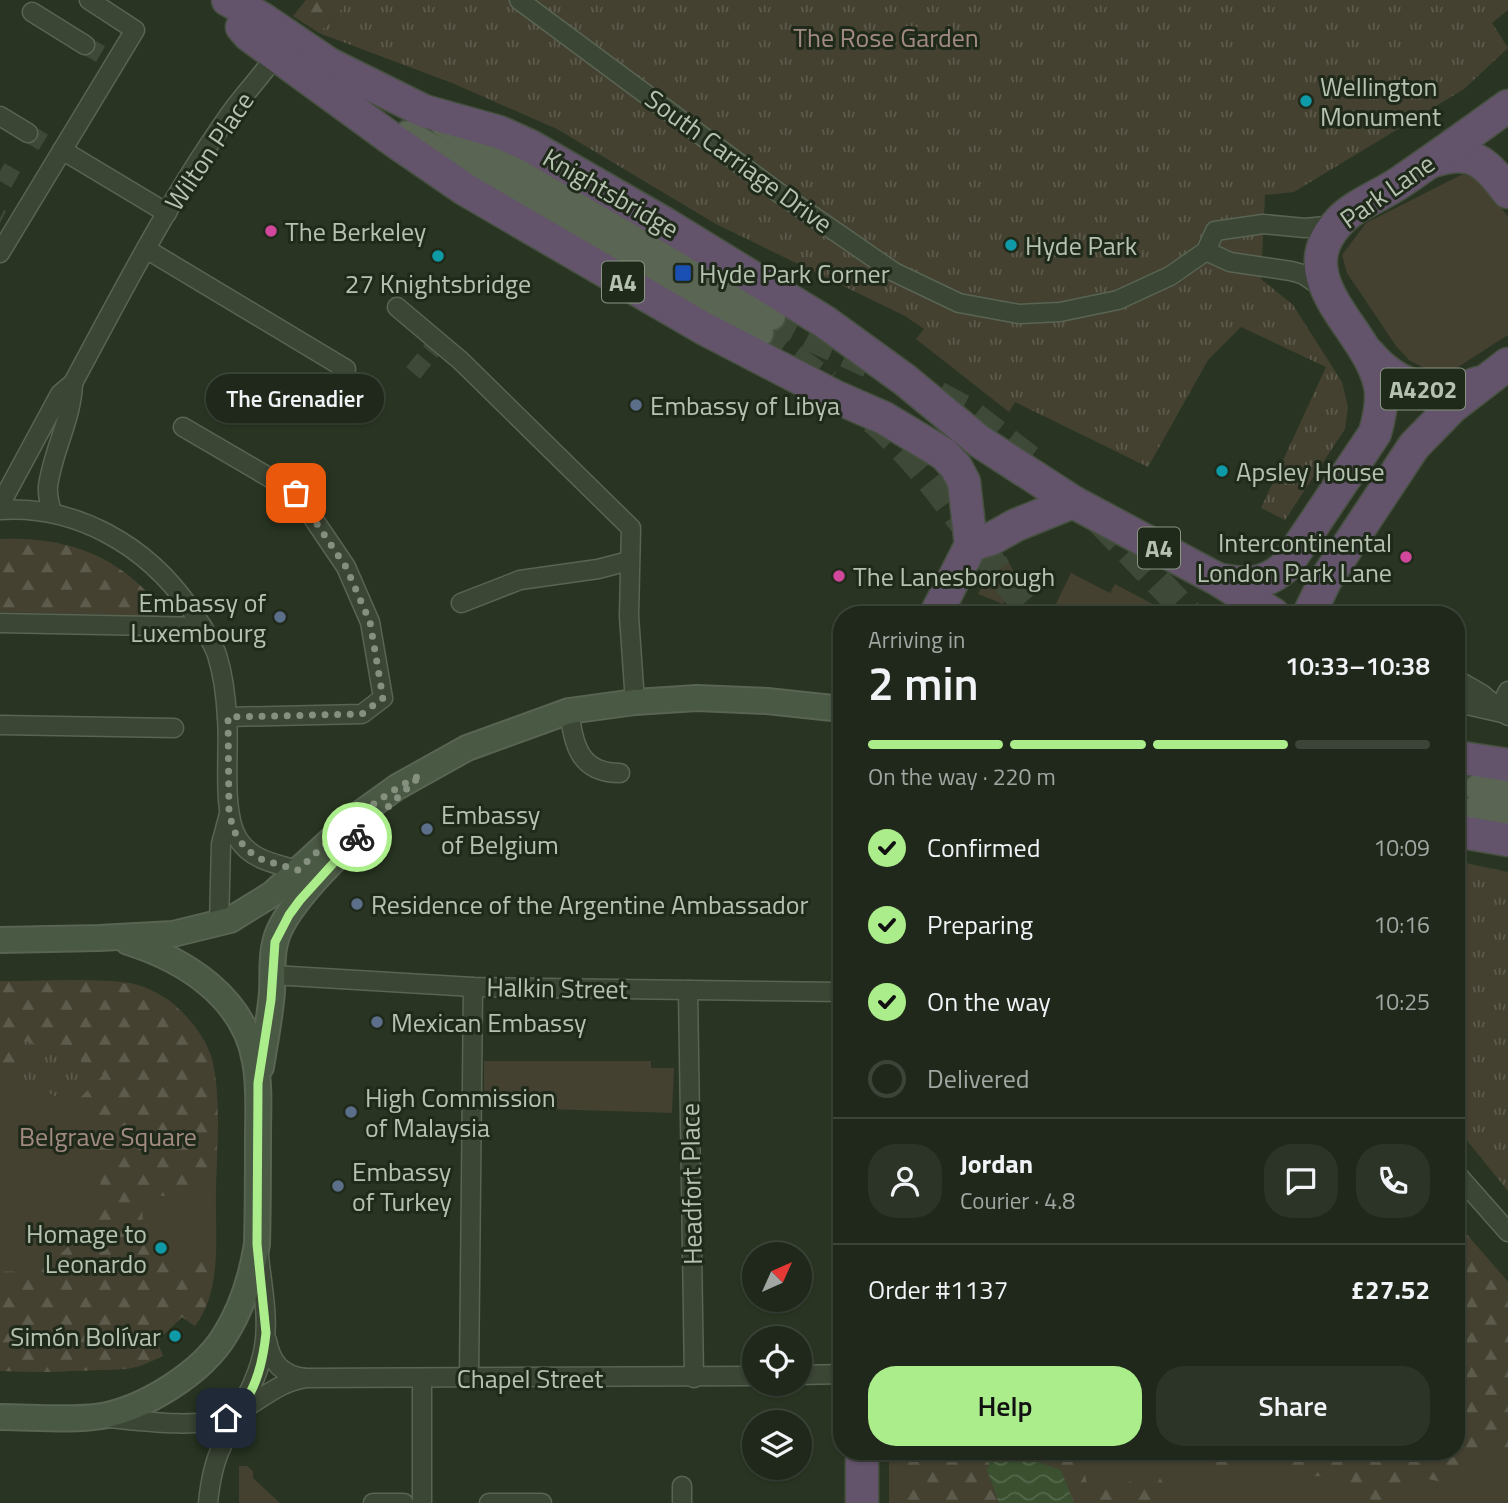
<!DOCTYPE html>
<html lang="en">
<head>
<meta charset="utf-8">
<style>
	:root { --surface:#1f281a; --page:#2c3427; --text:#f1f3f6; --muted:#a1a6a2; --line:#3c4439; --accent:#abed8b }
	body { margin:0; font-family:"Titillium Web",sans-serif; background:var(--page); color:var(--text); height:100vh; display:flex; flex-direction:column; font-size:26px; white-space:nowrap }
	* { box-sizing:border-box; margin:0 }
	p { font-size:23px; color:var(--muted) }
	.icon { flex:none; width:38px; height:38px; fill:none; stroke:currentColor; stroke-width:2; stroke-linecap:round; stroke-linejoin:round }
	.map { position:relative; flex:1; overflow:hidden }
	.sheet { position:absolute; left:833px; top:606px; width:632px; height:854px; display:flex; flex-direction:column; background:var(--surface); border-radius:28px; box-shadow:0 2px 5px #0004,0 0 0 2px var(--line) }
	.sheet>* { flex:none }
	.needle { width:46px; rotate:45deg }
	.buttons { position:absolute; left:742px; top:1242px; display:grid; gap:14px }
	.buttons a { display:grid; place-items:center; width:70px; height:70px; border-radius:50%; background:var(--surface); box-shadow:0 2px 5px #0004,0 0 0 2px var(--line); font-size:35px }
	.pin { position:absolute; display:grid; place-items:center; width:60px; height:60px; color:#fff; margin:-30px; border-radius:14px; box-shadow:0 4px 10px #0006 }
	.courier { position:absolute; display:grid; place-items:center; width:70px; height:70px; margin:-35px; border:5px solid #abed8b; border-radius:50%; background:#fff; color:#222; box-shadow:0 2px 9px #0007 }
	.bubble { position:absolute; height:49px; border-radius:24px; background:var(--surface); box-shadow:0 2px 5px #0004,0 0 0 2px var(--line); font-size:23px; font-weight:600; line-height:49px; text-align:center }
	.head em { font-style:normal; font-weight:600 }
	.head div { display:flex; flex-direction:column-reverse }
	.head { display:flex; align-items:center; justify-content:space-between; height:119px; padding:0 35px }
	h1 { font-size:46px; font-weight:600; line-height:52px }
	.bar { display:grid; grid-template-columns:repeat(4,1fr); gap:10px 7px; align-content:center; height:84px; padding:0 35px }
	.bar i { height:9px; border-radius:5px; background:var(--line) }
	.bar .selected { background:var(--accent) }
	.bar p { grid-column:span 4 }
	.line { display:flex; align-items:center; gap:18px; padding:0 35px; border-top:2px solid var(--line) }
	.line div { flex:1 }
	.round { display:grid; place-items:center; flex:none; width:74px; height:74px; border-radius:28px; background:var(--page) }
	ol { padding:0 35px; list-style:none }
	li { display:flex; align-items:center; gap:21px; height:77px }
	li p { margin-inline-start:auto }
	li .icon { padding:7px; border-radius:50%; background:var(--accent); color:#111; stroke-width:4 }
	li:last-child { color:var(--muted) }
	li i { width:38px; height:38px; border:4px solid var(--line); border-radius:50% }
	.action { display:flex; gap:14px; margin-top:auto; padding:14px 35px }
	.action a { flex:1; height:80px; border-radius:28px; background:var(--accent); color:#111; font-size:28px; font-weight:600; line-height:80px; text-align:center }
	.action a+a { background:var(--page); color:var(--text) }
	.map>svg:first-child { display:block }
	.green { fill:#444131 }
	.forest { fill:url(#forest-firs) }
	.park { fill:url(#park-tufts) }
	.water { fill:url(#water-waves) }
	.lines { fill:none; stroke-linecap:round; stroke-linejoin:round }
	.street-tunnel { stroke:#3e4a37; stroke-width:18; stroke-dasharray:18 9; stroke-linecap:butt }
	.primary-tunnel { stroke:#3e4a37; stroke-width:28; stroke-dasharray:28 14; stroke-linecap:butt }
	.street-casing { stroke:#596453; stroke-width:21 }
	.secondary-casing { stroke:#596453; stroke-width:28 }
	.primary-casing { stroke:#475242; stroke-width:32 }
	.highway-casing { stroke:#465140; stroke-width:35 }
	.street { stroke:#3b4635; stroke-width:18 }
	.secondary { stroke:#4a5944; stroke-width:24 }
	.primary { stroke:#5a6653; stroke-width:28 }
	.highway { stroke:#63536b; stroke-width:32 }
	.done { stroke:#85917e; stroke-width:7; stroke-dasharray:0 12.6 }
	.route { stroke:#abed8b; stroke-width:9 }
	.culture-dot { fill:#0f9aa8; stroke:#202a1b; stroke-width:2.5 }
	.hotel-dot { fill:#d1479c; stroke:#202a1b; stroke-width:2.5 }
	.transit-dot { fill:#1a4fb4; stroke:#202a1b; stroke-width:2.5 }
	.service-dot { fill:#5c6f8a; stroke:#202a1b; stroke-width:2.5 }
	.labels { text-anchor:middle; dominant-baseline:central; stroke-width:6; stroke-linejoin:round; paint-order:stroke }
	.shield { fill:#202a1b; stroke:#899483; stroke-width:2 }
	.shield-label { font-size:24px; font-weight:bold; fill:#b6c2b0 }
	.park-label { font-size:26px; fill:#a28a80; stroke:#202a1b }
	.poi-label { font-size:26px; fill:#b6c2b0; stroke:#202a1b; text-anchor:start }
	.street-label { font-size:26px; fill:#b6c2b0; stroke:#202a1b }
</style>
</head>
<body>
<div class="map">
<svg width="1508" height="1503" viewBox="0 0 1508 1503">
	<defs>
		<pattern id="forest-firs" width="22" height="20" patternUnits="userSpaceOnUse" patternTransform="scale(1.75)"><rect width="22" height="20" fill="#444131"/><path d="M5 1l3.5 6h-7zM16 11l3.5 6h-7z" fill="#5d5b4c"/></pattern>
		<pattern id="park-tufts" width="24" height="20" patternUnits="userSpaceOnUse" patternTransform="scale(1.75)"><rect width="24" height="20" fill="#444131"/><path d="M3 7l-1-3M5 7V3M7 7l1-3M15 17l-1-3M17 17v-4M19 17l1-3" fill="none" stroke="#5d5b4c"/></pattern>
		<pattern id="water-waves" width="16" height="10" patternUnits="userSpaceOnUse" patternTransform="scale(1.75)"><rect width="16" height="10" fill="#3a502f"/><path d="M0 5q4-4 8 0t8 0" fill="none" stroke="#54684b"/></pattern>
	</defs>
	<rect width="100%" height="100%" fill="#293522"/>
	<g class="green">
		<polygon points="1463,174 1483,181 1508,217 1508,335 1450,372 1424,368 1409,360 1396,346 1347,273 1342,255 1366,223"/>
		<polygon points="1006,556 1018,581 1003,604 978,594 991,569"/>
		<polygon points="1071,573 1110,593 1115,584 1171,614 1051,614"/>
		<path d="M0 981C40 981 83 978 123 982 142 984 161 993 176 1006 230 1053 217 1126 216 1191 215 1235 223 1289 195 1326L182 1317 157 1341 163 1356 140 1366 126 1369 45 1372 0 1371Z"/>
		<polygon points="484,1061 651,1061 651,1068 674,1068 672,1113 484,1107"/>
		<polygon points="1456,1222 1508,1282 1508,1503 889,1503 889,1451 1456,1451"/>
		<polygon points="239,1466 247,1466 253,1471 253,1478 280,1503 239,1503"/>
	</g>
	<g class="forest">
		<polygon points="306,0 350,0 319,33 293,16"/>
		<path d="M0 539C66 537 117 554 159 606L158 616 0 612Z"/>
		<path d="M0 981C25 981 50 981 75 981 123 982 156 981 190 1021 200 1032 210 1048 213 1063 221 1101 216 1141 216 1180 192 1204 183 1199 152 1194L142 1208 143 1223 163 1242C162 1255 171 1266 185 1262 192 1260 200 1254 207 1251L214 1255C216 1279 209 1307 195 1326L182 1317 157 1341 163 1356 140 1366 126 1369 45 1372 0 1371V1272C9 1271 18 1272 27 1270 78 1257 112 1200 98 1148 93 1128 80 1108 73 1089L81 1075V1061C58 1043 54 1053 32 1064 22 1068 10 1071 0 1075Z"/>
		<polygon points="1456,1222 1508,1282 1508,1447 1486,1456 1459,1480 1447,1483 1428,1479 1419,1482 1384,1503 1372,1500 1319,1476 1301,1478 1289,1472 1273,1451 1456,1451"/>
		<polygon points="903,1451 998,1451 992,1453 989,1480 999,1503 902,1503"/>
		<path d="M1007 1451H1080L1087 1484C1122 1499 1125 1473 1159 1477L1177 1503H1074L1061 1470Z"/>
		<path d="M1215 1451H1249C1241 1472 1224 1486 1207 1463Z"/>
	</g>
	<g class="park">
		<polygon points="350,0 1508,0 1508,10 1492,23 1508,48 1464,89 1294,192 1265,195 1261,279 1293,305 1342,382 1348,407 1345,429 1285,520 1261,508 1326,367 1241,327 1208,360 1148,467 1015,402 1009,412 916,339 924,329 905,316 716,224 557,129 452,83 319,33"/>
		<polygon points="1456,861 1508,872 1508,1191 1456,1127"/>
		<polygon points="14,1036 103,1075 73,1105 20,1079"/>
	</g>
	<polygon class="water" points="998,1451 1007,1451 1061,1470 1074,1503 999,1503 987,1470 992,1453"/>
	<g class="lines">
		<g class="street-tunnel">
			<polyline points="85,45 102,55"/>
			<polyline points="28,133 49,146"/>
			<polyline points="0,171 23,184"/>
			<polyline points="0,218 2,219"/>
			<polyline points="413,373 434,347"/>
		</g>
		<g class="primary-tunnel">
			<polyline points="771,316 810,337 869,364"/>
			<polyline points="759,333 828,383"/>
			<polyline points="938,395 966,410 1031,460"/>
			<path d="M873 420C938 476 977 552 1034 614"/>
			<polyline points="1100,521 1189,614"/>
			<polyline points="1456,782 1479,788"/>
		</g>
		<g class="street-casing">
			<g id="street">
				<polyline points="519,0 775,190 894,272 959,303 1019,314 1060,312 1118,300 1170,276 1206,251 1215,231 1263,224 1305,228 1336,225"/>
				<polyline points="32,12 85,45"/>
				<polyline points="0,116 28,133"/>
				<polyline points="62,150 167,213"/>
				<polyline points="146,249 346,369"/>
				<polyline points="1206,251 1230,262 1291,271 1302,274 1325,289"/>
				<polyline points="0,253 135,30 89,0"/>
				<polyline points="397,307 461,361 631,528 629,616 635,702"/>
				<polyline points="183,427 296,493 346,567 370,622 383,698 362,714 227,717"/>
				<path d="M0 505 60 394 73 383C121 294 168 202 227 118 242 96 261 77 276 55"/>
				<path d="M0 510C77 505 147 546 190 608 200 623 211 638 217 655 223 674 226 698 227 718 230 752 221 811 238 839 251 860 276 864 298 870"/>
				<path d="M52 513C50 505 47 495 48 486 53 450 72 419 73 383"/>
				<polyline points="461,603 520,580 598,569 629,561"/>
				<polyline points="0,623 203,627"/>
				<polyline points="1456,679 1482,694 1508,716"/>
				<polyline points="1456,699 1467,705 1502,713"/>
				<path d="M569 711C574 745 579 773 620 773"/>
				<polyline points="1505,714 1505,697 1508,691"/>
				<polyline points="0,725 174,728"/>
				<polyline points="219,924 221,844 229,814"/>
				<polyline points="273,975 473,987 842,992"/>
				<polyline points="688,990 694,1378"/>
				<polyline points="1456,1173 1508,1232"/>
				<path d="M267 1340C271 1363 282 1375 305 1378"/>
				<polyline points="800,1375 842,1374"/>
				<polyline points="469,1378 473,987"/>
				<path d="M109 1418C141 1421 199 1429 228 1417 256 1405 276 1382 306 1378L754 1376"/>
				<path d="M208 1503C210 1483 213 1464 222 1446 236 1413 258 1383 264 1347 269 1318 262 1285 259 1256"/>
				<polyline points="373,1503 404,1503"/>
				<polyline points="422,1503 422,1378"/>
				<polyline points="489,1503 542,1503"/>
				<polyline points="682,1503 682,1486"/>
			</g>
		</g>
		<g class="secondary-casing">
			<g id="secondary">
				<polyline points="0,940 99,938 173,934 230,920 272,894 358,815 397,787 467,748 569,711 635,702 697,698 767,701 842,709"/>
				<path d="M261 1067C265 1042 270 1017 272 992 273 976 271 958 275 943 282 908 340 854 365 829"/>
				<path d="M0 1417C31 1417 72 1421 102 1416 145 1408 202 1373 225 1335 242 1308 252 1275 257 1244 258 1208 258 1172 258 1136 258 1111 260 1086 255 1061 244 997 185 960 128 942"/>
			</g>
		</g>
		<g class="primary-casing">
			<g id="primary">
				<polyline points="444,123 771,316"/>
				<polyline points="408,135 759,333"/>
				<polyline points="1479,788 1508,792"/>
				<polyline points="1476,810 1508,815"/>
			</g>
		</g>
		<g class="highway-casing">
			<g id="highway">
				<polyline points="228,0 261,18 329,64 424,111 499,132 530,146 662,222 825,322 905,380 979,441 1073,502 1217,579 1273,614"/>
				<polyline points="242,27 249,35 396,142 466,190 703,328 836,397 884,418 944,454 956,467 964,482 971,545 936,614"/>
				<path d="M1433 161C1472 148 1486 162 1508 192"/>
				<path d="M1368 353C1397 388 1436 399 1478 383"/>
				<polyline points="971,545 991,539 1016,525 1073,502"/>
				<path d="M1221 580C1246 585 1265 585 1285 567L1375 433C1379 419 1382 405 1381 391 1374 332 1285 283 1337 224 1353 205 1378 197 1399 183 1436 158 1472 132 1508 106"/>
				<polyline points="1309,614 1326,579 1414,446 1452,407 1508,364"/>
				<polyline points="1456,757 1508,765"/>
				<polyline points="1456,831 1508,840"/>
				<polyline points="862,1503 862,1451"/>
			</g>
		</g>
		<use href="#street" class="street"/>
		<use href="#secondary" class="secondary"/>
		<use href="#primary" class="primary"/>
		<use href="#highway" class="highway"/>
	</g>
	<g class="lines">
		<path class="done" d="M296 493 346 567 370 622 383 698 362 714 228 717 229 813 234 831 245 848 253 854 263 860 298 870C337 833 373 799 421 775L357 837"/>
		<path class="route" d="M226 1418C254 1404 263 1362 266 1333L257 1244 258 1083 271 1000 275 942 289 915 300 900 357 837"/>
	</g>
	<g class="culture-dot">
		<circle cx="1306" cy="101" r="7"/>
		<circle cx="1011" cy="245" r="7"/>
		<circle cx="438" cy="256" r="7"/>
		<circle cx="1222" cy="471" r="7"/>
		<circle cx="161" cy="1248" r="7"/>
		<circle cx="175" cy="1336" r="7"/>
	</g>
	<g class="hotel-dot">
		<circle cx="271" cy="231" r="7"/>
		<circle cx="1406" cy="557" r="7"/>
		<circle cx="839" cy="576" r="7"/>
	</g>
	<rect class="transit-dot" x="674" y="264" width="18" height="18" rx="3.5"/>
	<g class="service-dot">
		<circle cx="636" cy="405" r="7"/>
		<circle cx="280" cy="617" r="7"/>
		<circle cx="427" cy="829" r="7"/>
		<circle cx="357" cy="904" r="7"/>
		<circle cx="377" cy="1022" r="7"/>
		<circle cx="351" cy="1112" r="7"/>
		<circle cx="338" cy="1186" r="7"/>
	</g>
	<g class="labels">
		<g class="shield">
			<rect x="602" y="261.5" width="42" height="41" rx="5"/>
			<rect x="1381" y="368.5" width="84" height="41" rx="5"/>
			<rect x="1138" y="527.5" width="42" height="41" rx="5"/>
		</g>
		<g class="shield-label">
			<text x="623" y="282">A4</text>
			<text x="1423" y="389">A4202</text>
			<text x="1159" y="548">A4</text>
		</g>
		<g class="park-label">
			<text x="886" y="37">The Rose Garden</text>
			<text x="108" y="1136">Belgrave Square</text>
		</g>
		<g class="poi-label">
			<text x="1320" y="86">Wellington<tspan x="1320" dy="30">Monument</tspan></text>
			<text x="285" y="231">The Berkeley</text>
			<text x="1025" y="245">Hyde Park</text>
			<text x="699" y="273">Hyde Park Corner</text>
			<text x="438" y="283" text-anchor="middle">27 Knightsbridge</text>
			<text x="650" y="405">Embassy of Libya</text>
			<text x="1236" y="471">Apsley House</text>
			<text x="1392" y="542" text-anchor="end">Intercontinental<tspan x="1392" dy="30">London Park Lane</tspan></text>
			<text x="853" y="576">The Lanesborough</text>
			<text x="266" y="602" text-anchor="end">Embassy of<tspan x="266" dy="30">Luxembourg</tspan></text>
			<text x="441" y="814">Embassy<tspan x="441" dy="30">of Belgium</tspan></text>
			<text x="371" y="904">Residence of the Argentine Ambassador</text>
			<text x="391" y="1022">Mexican Embassy</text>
			<text x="365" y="1097">High Commission<tspan x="365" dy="30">of Malaysia</tspan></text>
			<text x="352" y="1171">Embassy<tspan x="352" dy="30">of Turkey</tspan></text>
			<text x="147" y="1233" text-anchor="end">Homage to<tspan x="147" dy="30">Leonardo</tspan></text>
			<text x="161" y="1336" text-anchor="end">Simón Bolívar</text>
		</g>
		<g class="street-label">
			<text transform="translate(209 151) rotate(-56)">Wilton Place</text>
			<text transform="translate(739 161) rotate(36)">South Carriage Drive</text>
			<text transform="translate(1387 191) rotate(-35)">Park Lane</text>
			<text transform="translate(611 193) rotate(30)">Knightsbridge</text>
			<text transform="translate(557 988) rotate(1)">Halkin Street</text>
			<text transform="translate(691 1184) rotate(-91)">Headfort Place</text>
			<text x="530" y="1378">Chapel Street</text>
		</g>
	</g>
</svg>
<div class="buttons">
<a><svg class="needle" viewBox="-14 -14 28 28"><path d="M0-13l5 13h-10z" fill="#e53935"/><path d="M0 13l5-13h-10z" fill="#a1a6a2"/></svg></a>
<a><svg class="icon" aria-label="locate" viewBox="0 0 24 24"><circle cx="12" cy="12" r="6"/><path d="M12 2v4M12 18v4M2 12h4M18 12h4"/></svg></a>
<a><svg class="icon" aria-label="layers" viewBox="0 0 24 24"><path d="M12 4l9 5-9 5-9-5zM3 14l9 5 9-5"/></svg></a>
</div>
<div class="pin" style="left:296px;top:493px;background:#ea580c"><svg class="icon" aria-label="bag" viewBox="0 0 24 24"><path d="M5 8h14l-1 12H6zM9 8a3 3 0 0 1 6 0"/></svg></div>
<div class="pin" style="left:226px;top:1418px;background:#1f2937"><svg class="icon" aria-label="home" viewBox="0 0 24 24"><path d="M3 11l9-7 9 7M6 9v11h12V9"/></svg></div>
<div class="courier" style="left:357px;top:837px"><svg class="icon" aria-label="bike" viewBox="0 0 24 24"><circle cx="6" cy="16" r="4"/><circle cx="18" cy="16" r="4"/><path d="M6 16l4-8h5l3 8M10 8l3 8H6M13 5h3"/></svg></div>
<div class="bubble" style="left:206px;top:374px;width:178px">The Grenadier</div>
<section class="sheet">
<div class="head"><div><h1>2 min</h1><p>Arriving in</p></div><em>10:33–10:38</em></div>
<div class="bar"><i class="selected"></i><i class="selected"></i><i class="selected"></i><i></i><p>On the way · 220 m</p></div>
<ol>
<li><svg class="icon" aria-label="check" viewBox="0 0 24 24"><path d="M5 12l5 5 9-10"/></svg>Confirmed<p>10:09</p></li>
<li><svg class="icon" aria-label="check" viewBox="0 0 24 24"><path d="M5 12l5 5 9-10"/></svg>Preparing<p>10:16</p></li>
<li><svg class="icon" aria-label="check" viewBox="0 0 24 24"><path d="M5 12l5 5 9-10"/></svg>On the way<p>10:25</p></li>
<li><i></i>Delivered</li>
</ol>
<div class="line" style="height:126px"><a class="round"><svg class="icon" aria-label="person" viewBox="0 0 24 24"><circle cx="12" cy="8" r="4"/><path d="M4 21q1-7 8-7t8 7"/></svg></a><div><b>Jordan</b><p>Courier · 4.8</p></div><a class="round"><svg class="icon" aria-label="chat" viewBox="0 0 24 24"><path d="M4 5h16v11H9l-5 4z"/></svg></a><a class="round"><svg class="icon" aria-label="phone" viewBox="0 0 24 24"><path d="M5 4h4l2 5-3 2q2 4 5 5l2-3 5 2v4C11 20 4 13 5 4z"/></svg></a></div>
<div class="line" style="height:91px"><div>Order #1137</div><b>£27.52</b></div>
<div class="action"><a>Help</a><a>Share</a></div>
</section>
</div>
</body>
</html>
